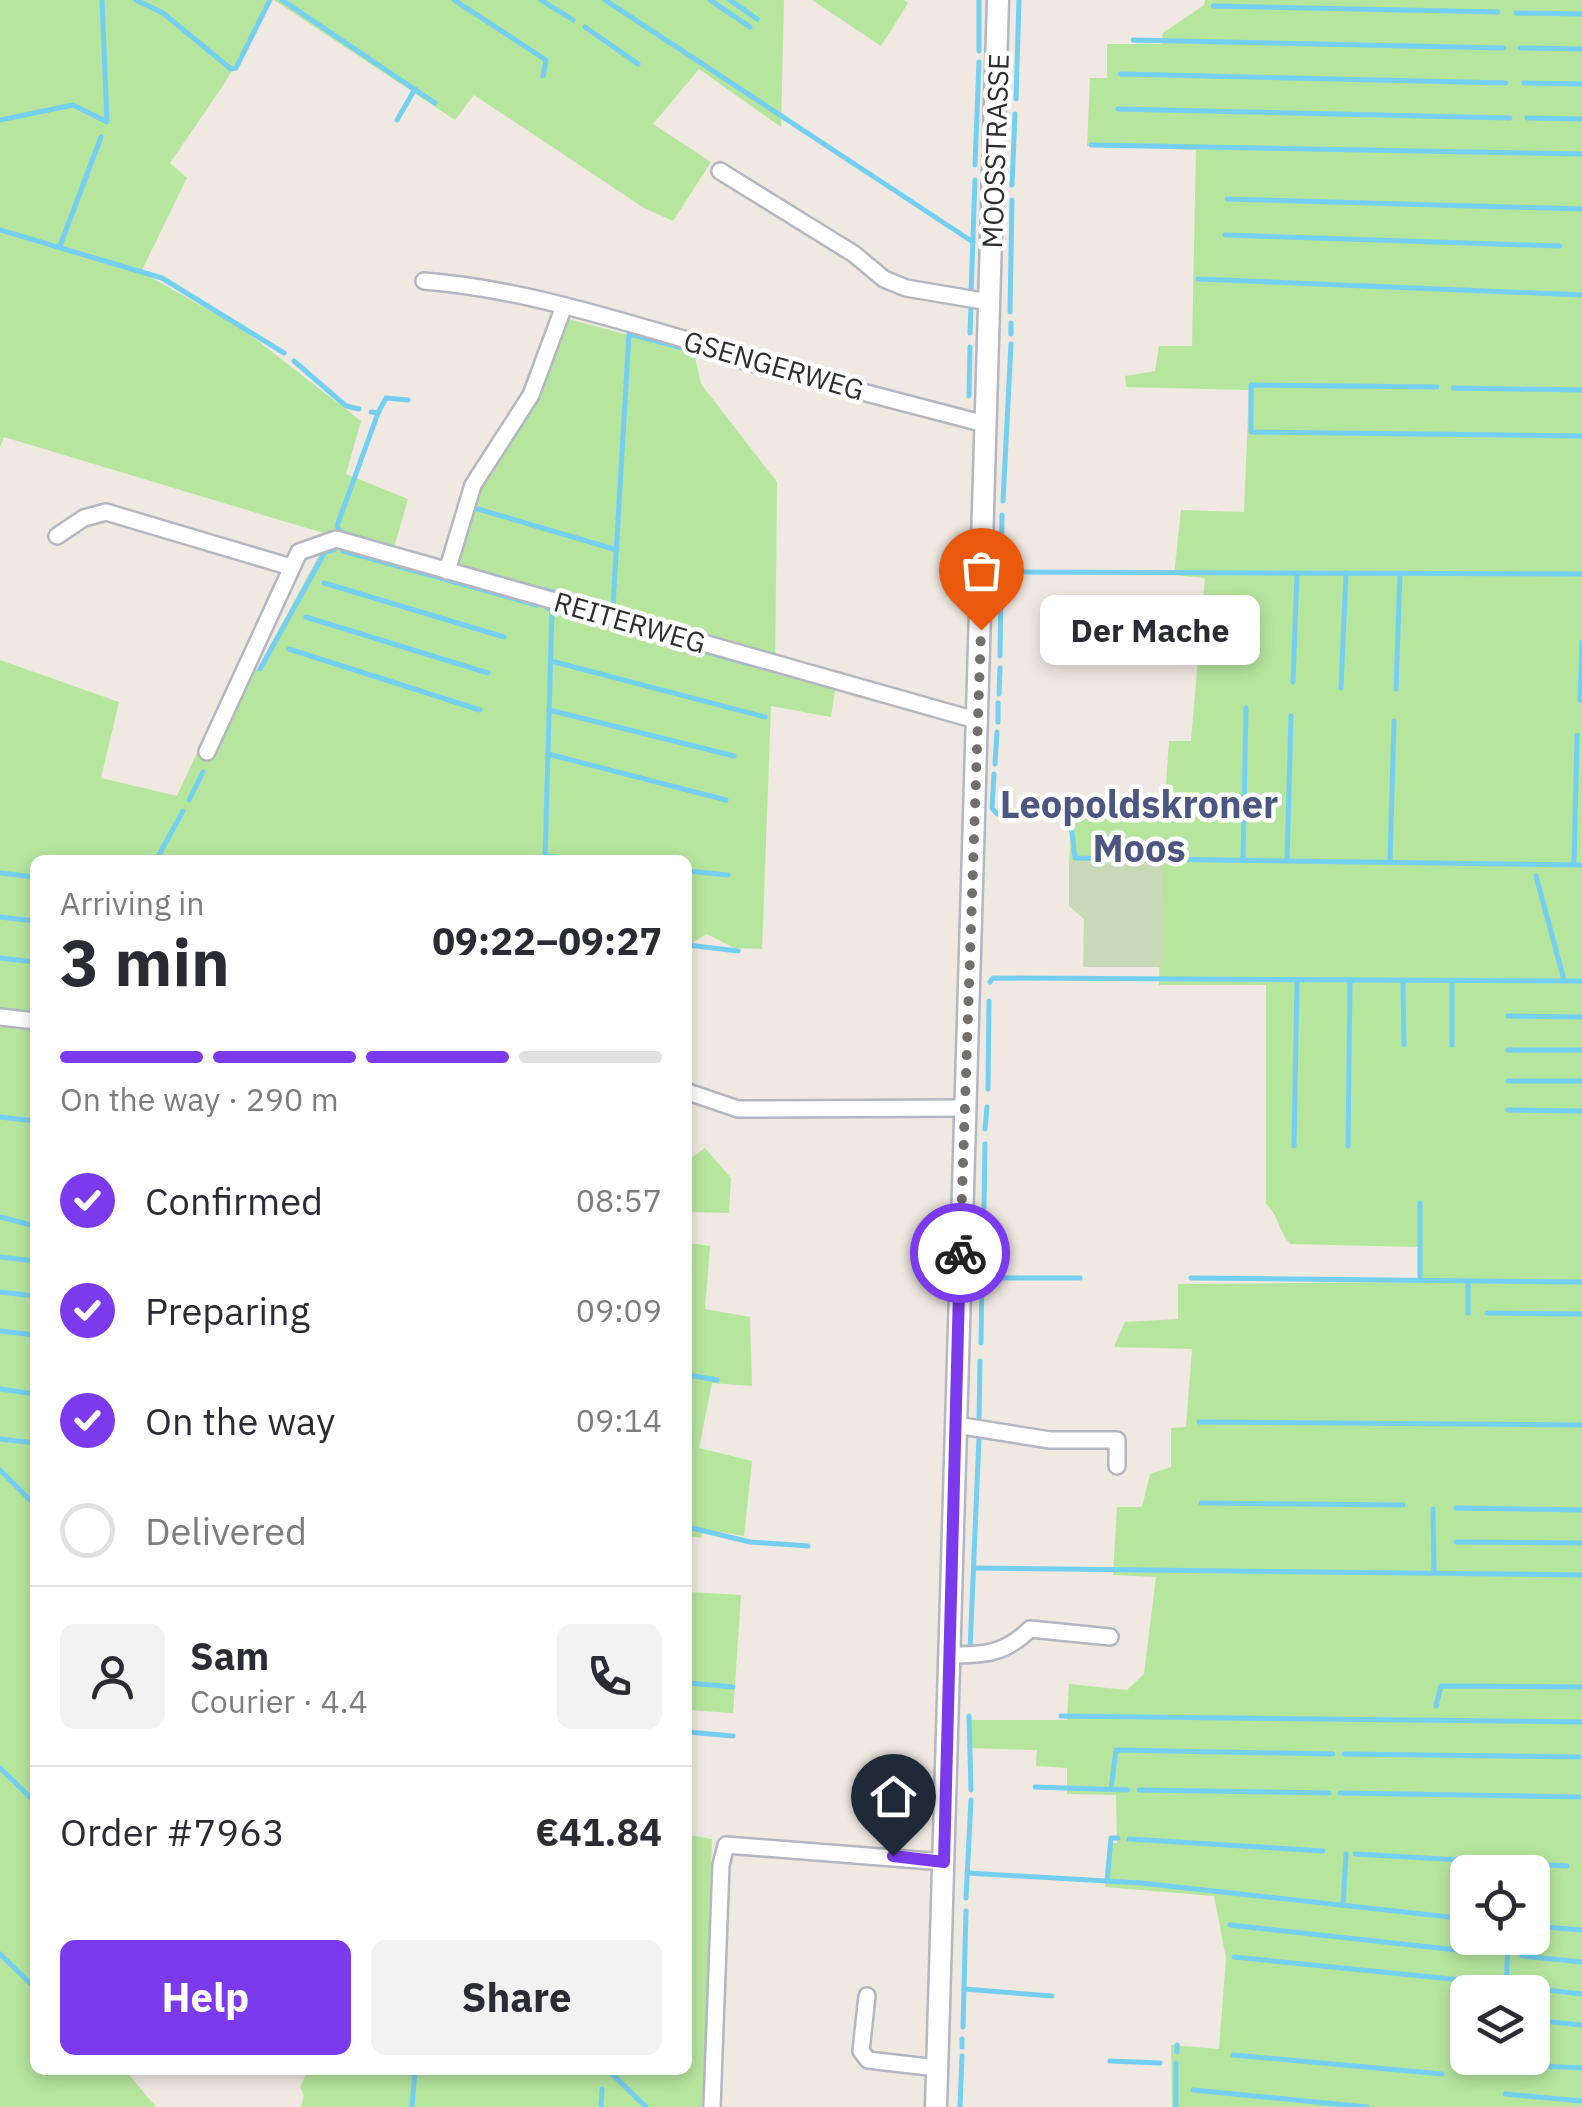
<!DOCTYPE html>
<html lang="en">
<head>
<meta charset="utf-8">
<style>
	:root { --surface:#fff; --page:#f2f2f3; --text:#2b2b33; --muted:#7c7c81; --line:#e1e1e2; --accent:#7c3aed }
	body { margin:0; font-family:"IBM Plex Sans",sans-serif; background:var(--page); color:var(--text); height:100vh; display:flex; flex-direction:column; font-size:38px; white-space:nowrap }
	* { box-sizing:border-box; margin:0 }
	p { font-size:32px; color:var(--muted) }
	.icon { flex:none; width:55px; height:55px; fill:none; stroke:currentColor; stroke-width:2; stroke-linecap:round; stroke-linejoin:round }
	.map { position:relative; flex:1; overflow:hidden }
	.side { position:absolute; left:30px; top:855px; width:662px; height:1220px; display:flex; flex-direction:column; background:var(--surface); border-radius:15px; box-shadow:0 5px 15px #0003 }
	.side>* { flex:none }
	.fabs { position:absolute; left:1450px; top:1855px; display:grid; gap:20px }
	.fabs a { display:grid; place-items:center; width:100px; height:100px; border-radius:15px; background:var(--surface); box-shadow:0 5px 15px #0003; font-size:50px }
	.pin { position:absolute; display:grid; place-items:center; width:85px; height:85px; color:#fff; margin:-102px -42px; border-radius:50% 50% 50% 0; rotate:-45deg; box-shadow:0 0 10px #0007 }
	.pin .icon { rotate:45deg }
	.courier { position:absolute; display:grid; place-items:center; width:100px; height:100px; margin:-50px; border:8px solid #7c3aed; border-radius:50%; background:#fff; color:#222; box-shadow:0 2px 12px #0007 }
	.bubble { position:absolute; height:70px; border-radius:15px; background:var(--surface); box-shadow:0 5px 15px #0003; font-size:32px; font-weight:800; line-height:70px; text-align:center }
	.summary em { font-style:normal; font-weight:800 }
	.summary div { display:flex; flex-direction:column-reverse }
	.summary { display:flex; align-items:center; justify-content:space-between; height:170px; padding:0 30px }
	h1 { font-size:65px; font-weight:800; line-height:75px }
	.bar { display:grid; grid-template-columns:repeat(4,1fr); gap:15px 10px; align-content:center; height:120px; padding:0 30px }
	.bar i { height:12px; border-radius:8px; background:var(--line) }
	.bar .on { background:var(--accent) }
	.bar p { grid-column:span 4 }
	.line { display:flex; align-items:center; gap:25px; padding:0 30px; border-top:2px solid var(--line) }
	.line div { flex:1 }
	.round { display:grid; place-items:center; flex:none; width:105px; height:105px; border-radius:15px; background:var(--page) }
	ol { padding:0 30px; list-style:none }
	li { display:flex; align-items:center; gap:30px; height:110px }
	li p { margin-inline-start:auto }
	li .icon { padding:10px; border-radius:50%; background:var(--accent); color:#fff; stroke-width:4 }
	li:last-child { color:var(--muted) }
	li i { width:55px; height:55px; border:5px solid var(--line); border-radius:50% }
	.primary-button { display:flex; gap:20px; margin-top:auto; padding:20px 30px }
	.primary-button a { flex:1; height:115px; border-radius:15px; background:var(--accent); color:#fff; font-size:40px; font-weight:800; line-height:115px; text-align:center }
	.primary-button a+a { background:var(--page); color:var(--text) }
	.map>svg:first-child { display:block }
	.green { fill:#b6e59e; fill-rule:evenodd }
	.cemetery { fill:#c8d9b8 }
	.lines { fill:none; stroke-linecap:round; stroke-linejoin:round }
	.stream { stroke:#75cff0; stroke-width:5 }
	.minor-casing { stroke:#b4b7c1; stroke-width:20 }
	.tertiary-casing { stroke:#b4b7c1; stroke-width:25 }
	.minor { stroke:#fff; stroke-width:15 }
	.tertiary { stroke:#fff; stroke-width:20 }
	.done { stroke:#726f6d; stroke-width:10; stroke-dasharray:0 18 }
	.route { stroke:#7c3aed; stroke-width:12 }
	.labels { text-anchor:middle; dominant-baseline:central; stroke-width:9; stroke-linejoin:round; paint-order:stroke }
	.street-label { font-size:28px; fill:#2e2e2e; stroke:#fff }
	.district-label { font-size:38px; font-weight:bold; fill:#4d5680; stroke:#fff }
</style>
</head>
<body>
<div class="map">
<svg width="1582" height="2107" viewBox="0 0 1582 2107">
	<rect width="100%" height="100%" fill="#efe9e1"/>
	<g class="green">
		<polygon points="0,0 272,0 224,84 170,163 187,178 141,272 241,328 361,421 346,474 408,499 389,565 444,582 482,482 565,318 694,353 701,384 777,482 775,674 835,690 831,717 771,706 762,949 734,948 707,934 688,945 688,860 35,860 35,2070 125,2070 156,2107 0,2107 0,660 119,702 101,778 177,796 238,664 257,670 330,535 4,437 0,447"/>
		<polygon points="274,0 784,0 781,127 699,69 653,124 711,162 673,221 644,208 474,95 455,120"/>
		<polygon points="812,0 904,0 908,3 881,46"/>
		<path d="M1205 0H1582V2107H1172L1171 2045 1219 2049 1226 1958 1214 1896 1105 1887 1109 1843H1117L1116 1795 1067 1794V1768L1036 1766 1037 1750 968 1748 970 1720H1067L1069 1684 1127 1690 1144 1674 1156 1577 1113 1575 1117 1507H1142L1150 1474 1171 1467V1428L1186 1427 1192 1349 1114 1347 1125 1322 1178 1319V1284L1419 1282V1247L1290 1244C1278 1231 1279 1215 1266 1204V985H1159L1162 865 1069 861 1073 814 1164 813 1169 741H1191L1205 578 1174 575 1181 510 1244 512 1249 390 1126 387 1125 376 1155 371 1159 346H1192L1196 150 1087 146 1090 78H1107V44H1161L1163 33 1204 5ZM1468 1872H1532V1938H1468ZM1468 1992H1532V2058H1468Z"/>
		<polygon points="705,1148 731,1178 729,1213 688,1212 688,1160"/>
		<polygon points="688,1243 710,1246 705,1309 750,1317 752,1386 712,1383 699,1448 752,1461 744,1536 703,1529 701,1538 688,1536"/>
		<polygon points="688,1592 741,1595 733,1713 688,1710"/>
		<polygon points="688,1835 712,1839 703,2107 301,2107 304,2095 300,2087 308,2070 688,2070"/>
	</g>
	<polygon class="cemetery" points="1069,861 1162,865 1161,967 1083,967 1084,919 1069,906"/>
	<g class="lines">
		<g class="stream">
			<polyline points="136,0 163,13 231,69 236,68 270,0"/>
			<polyline points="282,0 435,103"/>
			<polyline points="454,0 546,60 543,76"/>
			<polyline points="541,0 573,20"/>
			<polyline points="605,0 973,242"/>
			<polyline points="710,0 750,27"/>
			<polyline points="730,0 757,19"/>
			<polyline points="1213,6 1498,12"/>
			<polyline points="1516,13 1582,14"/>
			<polyline points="585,27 638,64"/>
			<polyline points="1133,40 1504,48"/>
			<polyline points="1520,48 1582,49"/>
			<polyline points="979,51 979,0"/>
			<polyline points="1120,74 1506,83"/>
			<polyline points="1524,83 1582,84"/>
			<polyline points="1016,99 1019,0"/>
			<polyline points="1118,109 1510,118"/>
			<polyline points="1527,118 1582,119"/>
			<polyline points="0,120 73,105 107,122 102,0"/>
			<polyline points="397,120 415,89"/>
			<polyline points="1091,145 1582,154"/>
			<polyline points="975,165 979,62"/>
			<polyline points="1012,185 1015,114"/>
			<polyline points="1227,199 1582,209"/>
			<polyline points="0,230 162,278 284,353"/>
			<polyline points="1225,235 1560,246"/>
			<polyline points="60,246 101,137"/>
			<polyline points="1198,279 1582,295"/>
			<polyline points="971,294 975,180"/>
			<polyline points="1010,312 1012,200"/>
			<polyline points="970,333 971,305"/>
			<polyline points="1011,334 1011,323"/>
			<polyline points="294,361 346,406 359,409"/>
			<polyline points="1437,387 1251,385 1251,432 1582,436"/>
			<polyline points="1453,388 1582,390"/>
			<polyline points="969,396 970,347"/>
			<polyline points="371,412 378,413 337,526 340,532 390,547"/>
			<polyline points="378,413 386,398 408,400"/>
			<polyline points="1003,501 1011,344"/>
			<polyline points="478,509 617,550"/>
			<polyline points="343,551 537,605"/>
			<polyline points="1004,572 1582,574"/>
			<polyline points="324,583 504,637"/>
			<polyline points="545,590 613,606 629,334 726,359"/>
			<polyline points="547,608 750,664"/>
			<polyline points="306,617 488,673"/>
			<polyline points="289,649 480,710"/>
			<polyline points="1000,656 1002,515"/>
			<polyline points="551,661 765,717"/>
			<polyline points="260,669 325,552 334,550"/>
			<polyline points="1293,682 1297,573"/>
			<polyline points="1341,688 1346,573"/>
			<polyline points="1396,689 1400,573"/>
			<polyline points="999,694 1000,668"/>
			<polyline points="1580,700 1582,642"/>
			<polyline points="549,710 734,756"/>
			<polyline points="998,722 998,703"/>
			<polyline points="548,754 726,800"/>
			<polyline points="995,764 997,732"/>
			<polyline points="994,774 992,808 997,814 1070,817 1075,858 1582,865"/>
			<polyline points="189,800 203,772"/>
			<polyline points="545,856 582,860"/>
			<polyline points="156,860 183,811"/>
			<polyline points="545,860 552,609"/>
			<polyline points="1243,860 1246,708"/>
			<polyline points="1287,861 1291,716"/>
			<polyline points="1390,862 1394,721"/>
			<polyline points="1574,864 1577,735"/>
			<polyline points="688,871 728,875"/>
			<polyline points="0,873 35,877"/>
			<polyline points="1536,876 1564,980"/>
			<polyline points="0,917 35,921"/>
			<polyline points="688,945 738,951"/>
			<polyline points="0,958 35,962"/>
			<polyline points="1403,981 1404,1045"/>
			<polyline points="1452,981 1452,1045"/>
			<polyline points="990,982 993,978 1582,981"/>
			<polyline points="1508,1016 1582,1017"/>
			<polyline points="1508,1050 1582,1050"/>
			<polyline points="1508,1081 1582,1081"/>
			<polyline points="988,1089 989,1001"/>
			<polyline points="1508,1110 1582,1111"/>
			<polyline points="0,1117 35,1121"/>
			<polyline points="985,1129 987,1107"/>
			<polyline points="1294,1146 1297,981"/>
			<polyline points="1348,1146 1350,982"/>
			<polyline points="984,1208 985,1144"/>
			<polyline points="0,1217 35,1226"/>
			<polyline points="983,1254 983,1227"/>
			<polyline points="0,1257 35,1261"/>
			<polyline points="982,1278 1080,1278"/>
			<polyline points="1191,1278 1582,1282"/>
			<polyline points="1420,1280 1420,1203"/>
			<polyline points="0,1292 35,1296"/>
			<polyline points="1468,1313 1468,1282"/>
			<polyline points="1487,1313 1582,1314"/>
			<polyline points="0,1331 35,1335"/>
			<polyline points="981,1343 982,1273"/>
			<polyline points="688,1375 717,1380"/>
			<polyline points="0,1389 35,1394"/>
			<polyline points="979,1422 980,1361"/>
			<polyline points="1199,1422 1582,1425"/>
			<polyline points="0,1439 35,1443"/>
			<polyline points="0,1470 35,1505"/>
			<polyline points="1201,1503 1403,1505"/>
			<polyline points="1456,1508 1582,1510"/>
			<polyline points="1433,1509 1434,1573"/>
			<polyline points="688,1527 750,1542 808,1546"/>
			<polyline points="1456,1542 1582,1543"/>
			<polyline points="974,1568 1582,1575"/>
			<polyline points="970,1650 979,1438"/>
			<polyline points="688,1683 733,1687"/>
			<polyline points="1436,1706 1441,1686 1582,1687"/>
			<polyline points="969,1716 971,1790"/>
			<polyline points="1061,1716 1582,1722"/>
			<polyline points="688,1732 733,1736"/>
			<polyline points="1344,1754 1579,1757"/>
			<polyline points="0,1768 35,1802"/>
			<polyline points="1035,1787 1128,1790"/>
			<polyline points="1111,1789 1116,1750 1333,1754"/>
			<polyline points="1139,1790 1329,1793"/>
			<polyline points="1340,1793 1579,1797"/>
			<polyline points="1129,1839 1323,1851"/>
			<polyline points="1355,1854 1567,1866"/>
			<polyline points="967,1873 1141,1883 1468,1919"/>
			<polyline points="1107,1881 1111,1838 1118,1838"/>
			<polyline points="966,1898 971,1800"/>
			<polyline points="1343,1905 1346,1854"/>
			<polyline points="1230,1925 1475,1952"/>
			<polyline points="1532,1926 1582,1930"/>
			<polyline points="0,1954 35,1988"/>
			<polyline points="1522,1956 1582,1962"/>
			<polyline points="1234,1957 1481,1982"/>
			<polyline points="1520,1987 1582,1994"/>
			<polyline points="964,1989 1052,1996"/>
			<polyline points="1506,1992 1508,1938"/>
			<polyline points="1532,2020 1582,2025"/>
			<polyline points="963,2027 966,1911"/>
			<polyline points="962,2047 962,2039"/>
			<polyline points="1177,2052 1177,2045"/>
			<polyline points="1233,2055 1442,2074"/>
			<polyline points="1110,2061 1160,2063"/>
			<polyline points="1505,2068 1525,2065 1582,2068"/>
			<polyline points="608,2070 646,2107"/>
			<polyline points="1193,2090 1367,2107"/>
			<polyline points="1505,2094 1582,2101"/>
			<polyline points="412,2107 415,2070"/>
			<polyline points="601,2107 602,2089"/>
			<polyline points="960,2107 962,2056"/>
			<polyline points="1176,2107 1176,2063"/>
		</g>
		<g class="minor-casing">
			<g id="minor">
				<polyline points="720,171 854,254 884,279 906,288 989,302"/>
				<path d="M424 281C526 289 626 323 725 351L744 361 985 424"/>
				<polyline points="57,536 84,518 106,512 291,567"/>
				<polyline points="447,571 473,485 531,395 564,306"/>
				<polyline points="207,752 299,552 336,539 979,721"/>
				<polyline points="0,1017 35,1021"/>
				<polyline points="688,1092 738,1109 965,1108"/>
				<polyline points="956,1425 1050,1440 1117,1440 1117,1466"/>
				<path d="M950 1655C984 1655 1005 1654 1030 1629L1110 1637"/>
				<polyline points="867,1996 861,2051 868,2060 937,2068"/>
				<polyline points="712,2107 721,1865 726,1845 944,1862"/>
			</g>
		</g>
		<g class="tertiary-casing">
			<polyline id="tertiary" points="936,2107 998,0"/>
		</g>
		<use href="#minor" class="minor"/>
		<use href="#tertiary" class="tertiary"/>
	</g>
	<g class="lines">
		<polyline class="done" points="960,1253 981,630"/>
		<polyline class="route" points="893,1856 944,1862 960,1253"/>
	</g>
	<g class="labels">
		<g class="street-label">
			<text transform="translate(995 151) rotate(-88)">MOOSSTRASSE</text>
			<text transform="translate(774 365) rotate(16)">GSENGERWEG</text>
			<text transform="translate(630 622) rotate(16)">REITERWEG</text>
		</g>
		<g class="district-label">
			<text x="1139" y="803">Leopoldskroner<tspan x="1139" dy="44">Moos</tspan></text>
		</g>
	</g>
</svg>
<div class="fabs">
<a><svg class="icon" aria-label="locate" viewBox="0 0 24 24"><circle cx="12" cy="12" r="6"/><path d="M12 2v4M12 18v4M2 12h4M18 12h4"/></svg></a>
<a><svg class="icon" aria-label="layers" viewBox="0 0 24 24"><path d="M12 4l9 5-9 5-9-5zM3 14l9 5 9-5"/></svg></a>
</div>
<div class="pin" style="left:981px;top:630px;background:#ea580c"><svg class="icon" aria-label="bag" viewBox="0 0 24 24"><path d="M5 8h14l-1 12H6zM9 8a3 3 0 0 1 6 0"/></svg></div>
<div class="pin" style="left:893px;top:1856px;background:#1f2937"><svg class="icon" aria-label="home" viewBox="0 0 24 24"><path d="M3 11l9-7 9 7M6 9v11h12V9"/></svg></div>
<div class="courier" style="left:960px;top:1253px"><svg class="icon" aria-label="bike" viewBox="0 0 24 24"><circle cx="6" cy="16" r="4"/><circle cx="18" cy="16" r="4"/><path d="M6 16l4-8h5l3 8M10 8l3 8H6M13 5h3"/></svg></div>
<div class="bubble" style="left:1040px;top:595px;width:220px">Der Mache</div>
<section class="side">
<div class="summary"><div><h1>3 min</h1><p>Arriving in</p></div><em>09:22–09:27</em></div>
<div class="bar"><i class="on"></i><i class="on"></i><i class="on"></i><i></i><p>On the way · 290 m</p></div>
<ol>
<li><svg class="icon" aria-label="check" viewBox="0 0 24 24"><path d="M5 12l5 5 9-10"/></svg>Confirmed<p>08:57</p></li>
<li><svg class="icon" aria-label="check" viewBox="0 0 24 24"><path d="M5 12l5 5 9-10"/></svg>Preparing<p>09:09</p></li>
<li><svg class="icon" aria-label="check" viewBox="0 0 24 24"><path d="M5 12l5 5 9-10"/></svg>On the way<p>09:14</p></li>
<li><i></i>Delivered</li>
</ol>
<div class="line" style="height:180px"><a class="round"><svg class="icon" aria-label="person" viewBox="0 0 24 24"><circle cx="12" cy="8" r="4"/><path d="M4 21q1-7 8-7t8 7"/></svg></a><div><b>Sam</b><p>Courier · 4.4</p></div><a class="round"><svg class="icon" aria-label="phone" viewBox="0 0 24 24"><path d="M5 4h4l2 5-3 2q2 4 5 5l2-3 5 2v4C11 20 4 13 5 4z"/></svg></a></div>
<div class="line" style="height:130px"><div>Order #7963</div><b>€41.84</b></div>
<div class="primary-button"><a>Help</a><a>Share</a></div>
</section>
</div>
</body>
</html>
